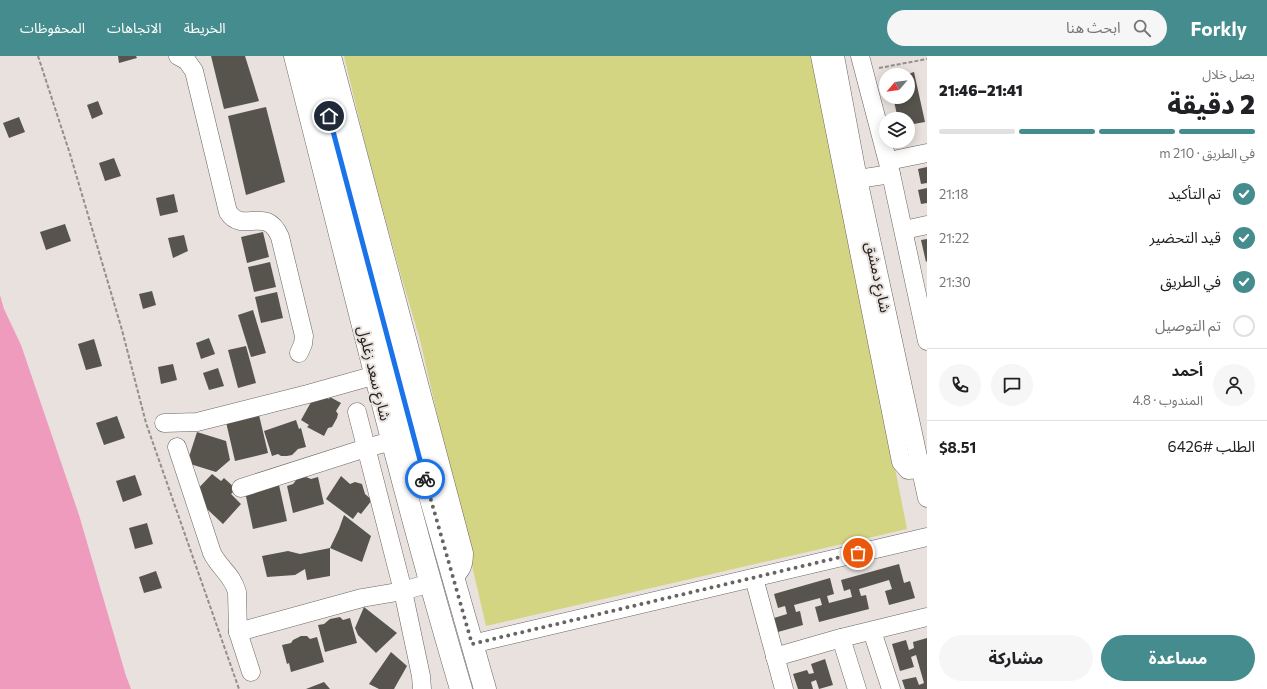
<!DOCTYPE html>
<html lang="ar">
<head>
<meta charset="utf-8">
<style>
	:root { --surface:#fff; --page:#f6f6f6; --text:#202124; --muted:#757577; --line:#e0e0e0; --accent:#448c8d }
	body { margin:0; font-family:Commissioner,"Noto Sans Arabic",sans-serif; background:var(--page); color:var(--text); direction:rtl; height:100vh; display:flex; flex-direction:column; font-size:15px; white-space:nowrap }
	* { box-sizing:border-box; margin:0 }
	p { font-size:13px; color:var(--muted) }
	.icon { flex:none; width:22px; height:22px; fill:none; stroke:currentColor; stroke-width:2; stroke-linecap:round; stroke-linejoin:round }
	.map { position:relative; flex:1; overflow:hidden; direction:ltr }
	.drawer { display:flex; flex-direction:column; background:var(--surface); width:340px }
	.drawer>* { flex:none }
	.needle { width:26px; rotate:242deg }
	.controls { position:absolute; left:879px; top:12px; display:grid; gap:8px }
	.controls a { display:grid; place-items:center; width:36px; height:36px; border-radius:50%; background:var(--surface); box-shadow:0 2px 10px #0003; font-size:20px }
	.pin { position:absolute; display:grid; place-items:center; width:34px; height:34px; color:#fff; margin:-17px; border:2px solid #fff; border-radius:50%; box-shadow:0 1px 4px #0007 }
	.courier { position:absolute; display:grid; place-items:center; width:40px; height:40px; margin:-20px; border:3px solid #1a73e8; border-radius:50%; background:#fff; color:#222; box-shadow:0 1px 5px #0007 }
	.head em { font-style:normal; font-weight:800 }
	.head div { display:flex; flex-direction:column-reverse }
	.head { display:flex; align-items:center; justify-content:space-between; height:68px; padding:0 12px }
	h1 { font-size:26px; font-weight:800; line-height:30px }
	.bar { display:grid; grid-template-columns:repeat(4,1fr); gap:6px 4px; align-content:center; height:48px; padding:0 12px }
	.bar i { height:5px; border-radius:3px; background:var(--line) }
	.bar .on { background:var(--accent) }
	.bar p { grid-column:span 4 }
	.line { display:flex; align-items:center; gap:10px; padding:0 12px; border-top:1px solid var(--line) }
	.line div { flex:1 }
	.round { display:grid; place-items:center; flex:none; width:42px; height:42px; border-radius:21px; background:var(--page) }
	ol { padding:0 12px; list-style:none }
	li { display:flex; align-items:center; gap:12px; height:44px }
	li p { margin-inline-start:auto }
	li .icon { padding:4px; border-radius:50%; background:var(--accent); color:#fff; stroke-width:4 }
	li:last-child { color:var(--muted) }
	li i { width:22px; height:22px; border:2px solid var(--line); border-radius:50% }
	.action { display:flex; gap:8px; margin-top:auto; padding:8px 12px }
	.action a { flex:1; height:46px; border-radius:24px; background:var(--accent); color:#fff; font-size:16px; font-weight:800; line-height:46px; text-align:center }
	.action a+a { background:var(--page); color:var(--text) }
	header { display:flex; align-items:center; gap:24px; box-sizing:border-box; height:56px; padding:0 20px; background:var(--accent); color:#fff }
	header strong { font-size:19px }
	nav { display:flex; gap:22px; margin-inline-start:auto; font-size:14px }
	.search { width:280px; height:36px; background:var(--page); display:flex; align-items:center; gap:10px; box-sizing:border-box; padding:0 14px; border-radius:22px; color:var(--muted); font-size:15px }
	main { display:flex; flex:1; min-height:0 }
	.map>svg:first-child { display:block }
	.green { fill:#d4d582 }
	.water { fill:#ee9bbe }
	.building { fill:#57544e }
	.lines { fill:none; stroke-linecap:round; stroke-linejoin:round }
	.minor-casing { stroke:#6b6561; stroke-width:19 }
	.major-casing { stroke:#6b6561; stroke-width:23 }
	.path { stroke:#948f8c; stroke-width:2; stroke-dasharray:4 2; stroke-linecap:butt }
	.minor { stroke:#fff; stroke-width:18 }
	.major { stroke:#fff; stroke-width:22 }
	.done { stroke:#686462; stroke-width:4; stroke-dasharray:0 7.2 }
	.route { stroke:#1a73e8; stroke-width:5 }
	.labels { text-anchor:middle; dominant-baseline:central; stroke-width:4; stroke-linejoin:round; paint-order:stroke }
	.street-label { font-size:15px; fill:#23211f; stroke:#e8e1dd }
</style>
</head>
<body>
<header>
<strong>Forkly</strong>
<div class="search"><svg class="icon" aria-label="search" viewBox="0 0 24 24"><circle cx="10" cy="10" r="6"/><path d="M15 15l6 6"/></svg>ابحث هنا</div>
<nav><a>الخريطة</a><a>الاتجاهات</a><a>المحفوظات</a></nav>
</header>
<main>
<section class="drawer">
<div class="head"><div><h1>2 دقيقة</h1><p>يصل خلال</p></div><em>21:41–21:46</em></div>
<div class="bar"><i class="on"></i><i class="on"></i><i class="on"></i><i></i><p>في الطريق · 210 m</p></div>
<ol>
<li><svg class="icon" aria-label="check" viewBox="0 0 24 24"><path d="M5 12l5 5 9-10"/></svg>تم التأكيد<p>21:18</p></li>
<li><svg class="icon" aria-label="check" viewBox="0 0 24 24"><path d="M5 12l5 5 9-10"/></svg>قيد التحضير<p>21:22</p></li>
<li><svg class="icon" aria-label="check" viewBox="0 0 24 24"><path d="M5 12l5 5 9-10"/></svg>في الطريق<p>21:30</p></li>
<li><i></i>تم التوصيل</li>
</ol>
<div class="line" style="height:72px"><a class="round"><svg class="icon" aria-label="person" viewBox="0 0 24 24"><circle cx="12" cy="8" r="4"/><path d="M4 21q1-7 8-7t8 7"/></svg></a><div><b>أحمد</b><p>المندوب · 4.8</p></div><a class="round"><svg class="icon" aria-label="chat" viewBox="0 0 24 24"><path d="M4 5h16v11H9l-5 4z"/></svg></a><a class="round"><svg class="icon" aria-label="phone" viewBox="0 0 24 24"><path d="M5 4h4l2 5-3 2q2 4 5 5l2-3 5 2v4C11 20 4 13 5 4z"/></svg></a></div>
<div class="line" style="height:52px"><div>الطلب #6426</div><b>$8.51</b></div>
<div class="action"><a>مساعدة</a><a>مشاركة</a></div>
</section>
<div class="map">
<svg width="927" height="633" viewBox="0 0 927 633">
	<rect width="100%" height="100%" fill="#e8e1dd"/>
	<polygon class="green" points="344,0 814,0 907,473 486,570 420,284 402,223 369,104"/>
	<polygon class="water" points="0,239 4,253 21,289 79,459 126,620 131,633 0,633"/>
	<g class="building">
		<polygon points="118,0 136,0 137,2 119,7"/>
		<polygon points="211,0 245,0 259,45 224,53"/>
		<polygon points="914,16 925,66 908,69 908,63 898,63 893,41 908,41 908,18"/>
		<polygon points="98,45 103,58 92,63 87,49"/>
		<polygon points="266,51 285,126 246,139 228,60"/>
		<polygon points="19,61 25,76 9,82 3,67"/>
		<polygon points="114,102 121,120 105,125 99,107"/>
		<polygon points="927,111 927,127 921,128 918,113"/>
		<polygon points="927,132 927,147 921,148 918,134"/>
		<polygon points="174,138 178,156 160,160 156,142"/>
		<polygon points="65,168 71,185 46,194 40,176"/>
		<polygon points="263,176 269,201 247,207 241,181"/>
		<polygon points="184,179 188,195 173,202 168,182"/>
		<polygon points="927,183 927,205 926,206 921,184"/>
		<polygon points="270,206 276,231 254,236 248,211"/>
		<polygon points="152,235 156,249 143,253 139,238"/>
		<polygon points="277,236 283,262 261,267 255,241"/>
		<polygon points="253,254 266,297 251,301 238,259"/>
		<polygon points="209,282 215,298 201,303 196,287"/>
		<polygon points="94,283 102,310 86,314 78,288"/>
		<polygon points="246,290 256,327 238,332 228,294"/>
		<polygon points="173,308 177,324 161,328 158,311"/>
		<polygon points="218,312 224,330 209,334 203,317"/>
		<polygon points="315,339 324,340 329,343 330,341 341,347 336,355 338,358 337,362 332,371 328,372 324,380 307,371 309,369 301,364"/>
		<polygon points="259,359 268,397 235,405 226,366"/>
		<polygon points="117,360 125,382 104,389 96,367"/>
		<polygon points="296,364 299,373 301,372 306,391 298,393 292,399 287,400 281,400 278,398 272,400 264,375"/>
		<polygon points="197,376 226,385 230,404 216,416 187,407"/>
		<polygon points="212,418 221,425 224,422 236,433 231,438 241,448 223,468 192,439"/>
		<polygon points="135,419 142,439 123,446 116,425"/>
		<polygon points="341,420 350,428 355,426 362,428 365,438 372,444 361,458 358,456 353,463 326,443"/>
		<polygon points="306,421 311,423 318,421 324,448 293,457 287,430 293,428 297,423"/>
		<polygon points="279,429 287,465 253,473 245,436"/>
		<polygon points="344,459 371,480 362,506 330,492 339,473"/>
		<polygon points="147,467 153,488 135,493 129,472"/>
		<polygon points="330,492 330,520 307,524 305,513 295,519 267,521 262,500 288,495 300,498"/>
		<polygon points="899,508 904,527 910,525 915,542 889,549 885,535 892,533 889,524 859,533 861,540 866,539 869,553 819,566 815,551 822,549 820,542 794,549 796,556 800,555 803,569 778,576 774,562 787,558 785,550 778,552 774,538 830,522 834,538 827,540 829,547 852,541 850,533 844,535 841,524"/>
		<polygon points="156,515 162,532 144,537 139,521"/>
		<polygon points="364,551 397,577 376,597 358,579 355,572"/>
		<polygon points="340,561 343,564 350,562 357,587 325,596 318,569 324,568 330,563"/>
		<polygon points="301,580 307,580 310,583 317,581 324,606 291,616 289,607 287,608 282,589 291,587 293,584"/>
		<polygon points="927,582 927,633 905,633 902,624 916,621 919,629 924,627 916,599 911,601 914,611 900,615 892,588 906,584 909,594 914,592 913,586"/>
		<polygon points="391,596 407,610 394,633 379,633 369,628"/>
		<polygon points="825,603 833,629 819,633 816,624 811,626 813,633 798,633 793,618 807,614 809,618 814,617 811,608"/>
		<polygon points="324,626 330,633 306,633"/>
	</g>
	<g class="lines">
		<g class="minor-casing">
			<g id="minor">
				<path d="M178 0 187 5 194 15 228 156C243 179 266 148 280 181L304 280 303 288 299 297"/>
				<path d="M332 0 464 497C464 508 462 515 453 521"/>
				<polyline points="820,0 901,406 908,414 921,413"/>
				<polyline points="835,0 858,123 927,442"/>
				<polyline points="860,0 891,118 927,285"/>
				<polyline points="898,103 927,97"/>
				<polyline points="858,123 891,118"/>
				<polyline points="904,174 927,169"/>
				<polyline points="357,356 403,535 421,620 422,633"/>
				<polyline points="164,367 197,366 308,338 376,319"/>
				<path d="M177 391 212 497C220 513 232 518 237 536L238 576 251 616"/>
				<polyline points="241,432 366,392 392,385"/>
				<polyline points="754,522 784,633"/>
				<polyline points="872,575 891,633"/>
				<polyline points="238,576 362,542 403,535 430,527"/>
				<polyline points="841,582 857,633"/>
				<polyline points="472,588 927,481"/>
				<polyline points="775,601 841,582 927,561"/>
			</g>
		</g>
		<g class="major-casing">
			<g id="major">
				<path d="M295 0C349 211 399 424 461 633"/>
				<polyline points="314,0 414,384 485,633"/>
			</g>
		</g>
		<g class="path">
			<polyline points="38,0 70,98 122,274 146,367 239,633"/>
			<polyline points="879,12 927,3"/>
		</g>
		<use href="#minor" class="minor"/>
		<use href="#major" class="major"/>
	</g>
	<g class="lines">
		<polyline class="done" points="425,423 472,588 858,497"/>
		<polyline class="route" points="329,60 425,423"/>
	</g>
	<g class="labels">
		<g class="street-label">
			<text transform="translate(879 221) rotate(78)">شارع دمشق</text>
			<text transform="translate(375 317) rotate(76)">شارع سعد زغلول</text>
		</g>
	</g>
</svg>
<div class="controls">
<a><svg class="needle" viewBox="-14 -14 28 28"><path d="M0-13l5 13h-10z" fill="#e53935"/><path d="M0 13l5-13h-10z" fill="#757577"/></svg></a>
<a><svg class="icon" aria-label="layers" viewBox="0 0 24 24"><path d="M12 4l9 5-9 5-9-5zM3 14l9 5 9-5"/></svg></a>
</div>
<div class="pin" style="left:858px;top:497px;background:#ea580c"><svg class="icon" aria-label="bag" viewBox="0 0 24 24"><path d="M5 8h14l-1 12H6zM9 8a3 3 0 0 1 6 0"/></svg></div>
<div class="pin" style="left:329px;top:60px;background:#1f2937"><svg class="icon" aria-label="home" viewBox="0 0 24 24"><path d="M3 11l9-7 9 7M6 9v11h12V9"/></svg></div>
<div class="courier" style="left:425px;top:423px"><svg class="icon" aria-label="bike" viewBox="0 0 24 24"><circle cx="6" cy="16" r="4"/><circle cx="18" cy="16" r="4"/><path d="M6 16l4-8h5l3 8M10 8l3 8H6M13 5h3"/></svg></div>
</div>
</main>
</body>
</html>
